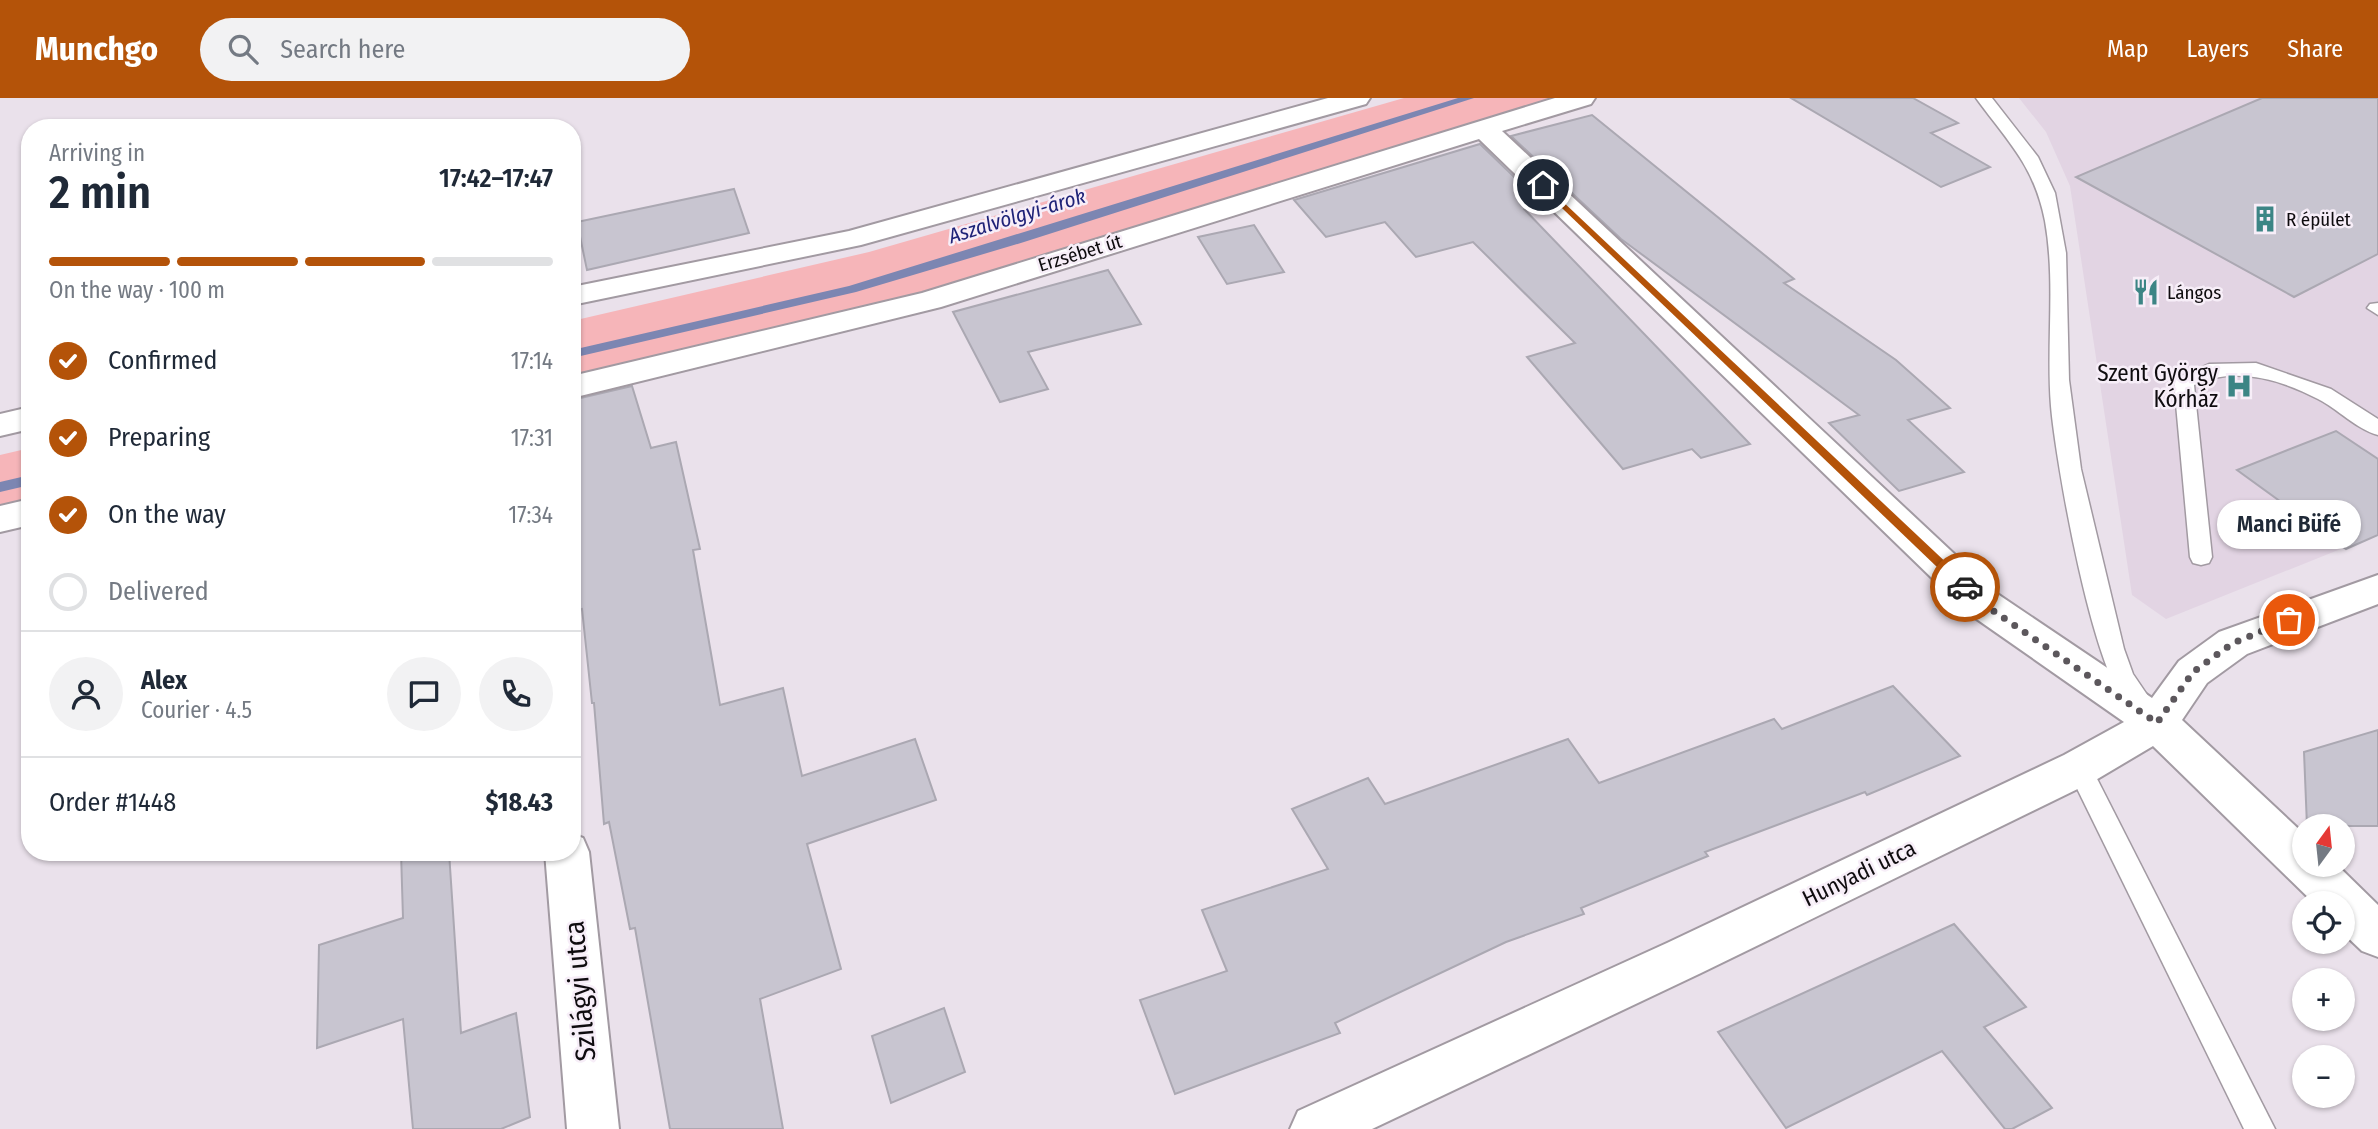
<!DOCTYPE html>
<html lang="en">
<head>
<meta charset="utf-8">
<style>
	:root { --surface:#fff; --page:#f2f2f3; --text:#1f2937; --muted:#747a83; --line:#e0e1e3; --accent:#b45309 }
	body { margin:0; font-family:"Fira Sans Condensed",sans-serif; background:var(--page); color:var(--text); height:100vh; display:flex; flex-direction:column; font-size:26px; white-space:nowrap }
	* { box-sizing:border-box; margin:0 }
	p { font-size:23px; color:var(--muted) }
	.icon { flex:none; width:38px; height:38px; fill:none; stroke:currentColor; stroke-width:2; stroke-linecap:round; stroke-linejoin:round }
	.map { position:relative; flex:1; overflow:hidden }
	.panel { position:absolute; left:21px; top:21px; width:560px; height:742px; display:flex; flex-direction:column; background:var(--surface); border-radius:28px; box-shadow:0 2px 5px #0004 }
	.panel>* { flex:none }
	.needle { width:46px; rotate:15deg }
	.tools { position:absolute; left:2292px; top:716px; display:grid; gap:14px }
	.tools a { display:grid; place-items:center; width:63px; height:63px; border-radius:50%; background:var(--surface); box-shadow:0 2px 5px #0004; font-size:35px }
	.pin { position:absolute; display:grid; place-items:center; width:60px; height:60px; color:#fff; margin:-30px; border:4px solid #fff; border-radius:50%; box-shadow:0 2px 7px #0007 }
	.courier { position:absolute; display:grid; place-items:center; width:70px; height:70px; margin:-35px; border:5px solid #b45309; border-radius:50%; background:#fff; color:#222; box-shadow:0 2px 9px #0007 }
	.bubble { position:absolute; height:49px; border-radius:24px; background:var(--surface); box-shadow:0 2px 5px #0004; font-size:23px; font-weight:600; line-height:49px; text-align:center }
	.headline em { font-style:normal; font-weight:600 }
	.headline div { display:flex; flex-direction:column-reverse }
	.headline { display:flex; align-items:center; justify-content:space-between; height:119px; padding:0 28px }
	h1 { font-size:46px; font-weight:600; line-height:52px }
	.bar { display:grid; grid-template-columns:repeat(4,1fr); gap:10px 7px; align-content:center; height:84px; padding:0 28px }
	.bar i { height:9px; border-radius:5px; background:var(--line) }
	.bar .on { background:var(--accent) }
	.bar p { grid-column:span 4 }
	.line { display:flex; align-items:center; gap:18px; padding:0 28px; border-top:2px solid var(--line) }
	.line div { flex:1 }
	.round { display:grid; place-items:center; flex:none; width:74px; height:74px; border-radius:37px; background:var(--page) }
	ol { padding:0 28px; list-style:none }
	li { display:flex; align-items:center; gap:21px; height:77px }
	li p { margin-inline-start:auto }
	li .icon { padding:7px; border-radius:50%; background:var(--accent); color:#fff; stroke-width:4 }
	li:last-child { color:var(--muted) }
	li i { width:38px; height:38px; border:4px solid var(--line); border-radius:50% }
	header { display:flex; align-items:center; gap:42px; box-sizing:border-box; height:98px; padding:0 35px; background:var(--accent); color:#fff }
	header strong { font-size:33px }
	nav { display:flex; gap:38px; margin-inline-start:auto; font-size:24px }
	.search { width:490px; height:63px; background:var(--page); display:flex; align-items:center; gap:18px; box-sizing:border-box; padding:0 24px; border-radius:38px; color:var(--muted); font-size:26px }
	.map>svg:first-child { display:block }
	.built { fill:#e2d4e3 }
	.green { fill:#f6b5b9 }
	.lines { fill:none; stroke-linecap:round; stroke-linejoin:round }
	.stream { fill:#7c86b2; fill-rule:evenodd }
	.building { fill:#c8c5d0; stroke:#aba8b2; stroke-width:2 }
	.service-casing { stroke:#a29aa2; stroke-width:3 }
	.minor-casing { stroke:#a29aa2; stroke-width:4 }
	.service { fill:#fff; fill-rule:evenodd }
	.minor { fill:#fff; fill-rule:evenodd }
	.route { fill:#b45309 }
	.done { stroke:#5c575c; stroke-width:7; stroke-dasharray:0 12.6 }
	.labels { text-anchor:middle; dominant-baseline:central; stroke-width:5; stroke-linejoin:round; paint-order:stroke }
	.far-poi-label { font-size:19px; fill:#0f0c0f; stroke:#f7eef8; text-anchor:start }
	.far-street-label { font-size:19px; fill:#0f0c0f; stroke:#f7eef8 }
	.far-water-label { font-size:21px; font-style:italic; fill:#1f2378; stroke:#f7eef8 }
	.poi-label { font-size:23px; fill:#0f0c0f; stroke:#f7eef8; text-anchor:end }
	.street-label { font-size:23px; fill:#0f0c0f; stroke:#f7eef8 }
	.near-street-label { font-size:28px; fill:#0f0c0f; stroke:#f7eef8 }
</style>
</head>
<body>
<header>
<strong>Munchgo</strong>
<div class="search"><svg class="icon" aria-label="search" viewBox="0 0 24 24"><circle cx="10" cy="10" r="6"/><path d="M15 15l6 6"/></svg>Search here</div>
<nav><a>Map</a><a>Layers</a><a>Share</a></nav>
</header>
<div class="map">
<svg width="2378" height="1031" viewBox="0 0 2378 1031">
	<rect width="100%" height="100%" fill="#eae1eb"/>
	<polygon class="built" points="2019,0 2378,0 2378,436 2166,521 2132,497 2070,88 2046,34"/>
	<g class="green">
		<polygon points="1404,0 1563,0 913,204 572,284 572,223 869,154"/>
		<polygon points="30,350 30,412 0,419 0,357"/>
	</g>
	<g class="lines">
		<g class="stream">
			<polygon points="1458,0 1474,0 1024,144 856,194 572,260 572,252 849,188"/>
			<polygon points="30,377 30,387 0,394 0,384"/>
		</g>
	</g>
	<g class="building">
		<polygon points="1791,0 1913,0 1958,25 1931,35 1990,69 1941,89"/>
		<polygon points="2262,0 2378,0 2378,156 2294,199 2076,79"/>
		<polygon points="1592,17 1794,181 1784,185 1896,262 1950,310 1908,322 1964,374 1899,393 1829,325 1859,317 1621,141 1511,38"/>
		<polygon points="1480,46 1535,99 1524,111 1750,346 1701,360 1692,351 1623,371 1527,259 1575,245 1473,144 1416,159 1385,124 1326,139 1294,102"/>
		<polygon points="734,91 749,135 587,172 577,124"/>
		<polygon points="1254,127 1284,174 1227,186 1198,139"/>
		<polygon points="1108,172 1141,226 1028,254 1048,291 1000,304 953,214"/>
		<polygon points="632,288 651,350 676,344 700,451 693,452 720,607 783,590 802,678 915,641 936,702 807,746 841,871 760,901 783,1031 670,1031 635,830 630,831 609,724 604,726 594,605 592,605 582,511 572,513 572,302"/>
		<polygon points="2336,333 2378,361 2378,437 2346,451 2237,372"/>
		<polygon points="1893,588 1960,658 1867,697 1865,694 1705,754 1708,758 1581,810 1584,816 1506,844 1335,925 1340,935 1175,996 1140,902 1227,873 1202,812 1328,771 1292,711 1368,680 1385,706 1568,641 1599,685 1774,621 1782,631"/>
		<polygon points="2378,632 2378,728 2307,728 2304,654"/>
		<polygon points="401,754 449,754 461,935 516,915 530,1019 501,1031 413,1031 403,921 317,950 319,847 403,820"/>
		<polygon points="1954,826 2026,909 1984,929 2052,1010 2012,1031 2005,1031 1942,953 1786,1030 1718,934"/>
		<polygon points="944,910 965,974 891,1005 872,938"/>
	</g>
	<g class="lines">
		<g class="service-casing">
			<g id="service">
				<path d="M1976 0H1992L2038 59 2055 95 2066 155 2069 282 2081 371 2124 551 2133 576 2152 604 2148 611C2143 613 2139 615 2133 612 2094 589 2055 358 2051 308 2046 247 2056 184 2045 123 2034 67 2008 44 1976 0Z"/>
				<polygon points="2378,205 2378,217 2367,210 2370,206"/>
				<path d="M2256 265 2331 291 2378 321V337C2356 331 2338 311 2318 301 2280 281 2234 268 2194 287L2212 459 2209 465 2201 467 2193 465 2190 459 2174 284 2177 280 2209 266Z"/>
				<polygon points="2079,660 2088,663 2275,1031 2244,1031 2067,670 2070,663"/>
			</g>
		</g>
		<g class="minor-casing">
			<g id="minor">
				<polygon points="1328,0 1370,0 1366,6 861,147 572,207 572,189 849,133"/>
				<polygon points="1555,0 1595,0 1591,6 1502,33 1996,495 2152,600 2179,563 2219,534 2378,477 2378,506 2247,556 2207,585 2182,622 2305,737 2305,766 2336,766 2378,807 2378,859 2362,853 2343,835 2343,805 2314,805 2153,648 2094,683 1701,875 1372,1031 1290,1031 1298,1013 1667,845 2064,657 2124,624 1968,515 1479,41 941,209 572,300 572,278 922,195"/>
				<polygon points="30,309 30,331 0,338 0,316"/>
				<polygon points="30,401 30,427 0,434 0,408"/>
				<polygon points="572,736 583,740 589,754 619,1031 567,1031 545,754 572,754"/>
			</g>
		</g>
		<use href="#service" class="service"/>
		<use href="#minor" class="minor"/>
	</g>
	<polygon class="route" points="1543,85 1969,486 1969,492 1961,492 1540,89"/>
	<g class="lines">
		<polyline class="done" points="1965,489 1982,505 2157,625 2193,574 2233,545 2289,522"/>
	</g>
	<defs>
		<g id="building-bare" transform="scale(2.1)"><path d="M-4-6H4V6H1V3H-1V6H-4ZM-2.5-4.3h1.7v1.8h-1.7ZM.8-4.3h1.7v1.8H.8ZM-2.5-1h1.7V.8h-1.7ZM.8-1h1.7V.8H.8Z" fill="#3c8585" stroke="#f7eef8" stroke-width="2.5" paint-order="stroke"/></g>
		<g id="restaurant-bare" transform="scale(2.1)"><path d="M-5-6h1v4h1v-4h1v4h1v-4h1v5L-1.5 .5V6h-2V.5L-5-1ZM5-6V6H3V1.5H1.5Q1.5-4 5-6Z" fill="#3c8585" stroke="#f7eef8" stroke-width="2.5" paint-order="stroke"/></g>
		<g id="hospital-bare" transform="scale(2.1)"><path d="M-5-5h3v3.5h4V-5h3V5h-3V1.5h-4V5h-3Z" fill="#3c8585" stroke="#f7eef8" stroke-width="2.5" paint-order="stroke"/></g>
	</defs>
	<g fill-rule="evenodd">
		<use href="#building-bare" x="2265" y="121"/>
		<use href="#restaurant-bare" x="2146" y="194"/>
		<use href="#hospital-bare" x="2239" y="288"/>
	</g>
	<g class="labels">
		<g class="far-poi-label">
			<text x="2286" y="121">R épület</text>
			<text x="2167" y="194">Lángos</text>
		</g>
		<g class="far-street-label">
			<text transform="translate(1080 155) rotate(-17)">Erzsébet út</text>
		</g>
		<g class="far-water-label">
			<text transform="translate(1017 118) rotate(-17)">Aszalvölgyi-árok</text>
		</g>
		<g class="poi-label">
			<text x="2218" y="275">Szent György<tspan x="2218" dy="26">Kórház</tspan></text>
		</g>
		<g class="street-label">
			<text transform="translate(1859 775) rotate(-26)">Hunyadi utca</text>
		</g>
		<g class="near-street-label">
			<text transform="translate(580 893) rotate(-95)">Szilágyi utca</text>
		</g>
	</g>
</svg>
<div class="tools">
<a><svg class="needle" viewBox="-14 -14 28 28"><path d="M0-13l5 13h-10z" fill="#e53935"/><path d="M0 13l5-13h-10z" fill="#747a83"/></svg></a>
<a><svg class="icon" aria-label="locate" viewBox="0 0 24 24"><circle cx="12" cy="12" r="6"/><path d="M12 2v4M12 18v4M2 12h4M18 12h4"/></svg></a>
<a>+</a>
<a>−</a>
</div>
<div class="pin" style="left:2289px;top:522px;background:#ea580c"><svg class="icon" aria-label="bag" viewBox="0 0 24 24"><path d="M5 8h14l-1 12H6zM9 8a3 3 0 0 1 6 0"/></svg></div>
<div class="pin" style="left:1543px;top:87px;background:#1f2937"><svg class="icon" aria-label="home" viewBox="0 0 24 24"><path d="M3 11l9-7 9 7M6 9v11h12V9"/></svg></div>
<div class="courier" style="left:1965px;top:489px"><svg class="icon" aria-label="car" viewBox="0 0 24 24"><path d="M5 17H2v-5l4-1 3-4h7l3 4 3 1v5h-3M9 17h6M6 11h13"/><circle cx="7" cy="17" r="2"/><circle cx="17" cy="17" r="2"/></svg></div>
<div class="bubble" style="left:2217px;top:402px;width:144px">Manci Büfé</div>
<section class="panel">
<div class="headline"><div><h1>2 min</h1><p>Arriving in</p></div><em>17:42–17:47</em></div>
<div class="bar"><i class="on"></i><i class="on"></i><i class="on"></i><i></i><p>On the way · 100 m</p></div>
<ol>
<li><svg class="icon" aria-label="check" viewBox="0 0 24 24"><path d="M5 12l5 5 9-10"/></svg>Confirmed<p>17:14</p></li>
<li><svg class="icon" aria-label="check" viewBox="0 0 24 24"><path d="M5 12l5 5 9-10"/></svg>Preparing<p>17:31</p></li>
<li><svg class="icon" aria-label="check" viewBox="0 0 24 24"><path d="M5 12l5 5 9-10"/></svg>On the way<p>17:34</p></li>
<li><i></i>Delivered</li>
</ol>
<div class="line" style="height:126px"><a class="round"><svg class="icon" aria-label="person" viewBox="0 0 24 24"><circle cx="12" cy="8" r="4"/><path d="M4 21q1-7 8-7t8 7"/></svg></a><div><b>Alex</b><p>Courier · 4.5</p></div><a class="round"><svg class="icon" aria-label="chat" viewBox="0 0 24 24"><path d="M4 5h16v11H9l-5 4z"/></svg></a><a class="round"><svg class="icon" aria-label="phone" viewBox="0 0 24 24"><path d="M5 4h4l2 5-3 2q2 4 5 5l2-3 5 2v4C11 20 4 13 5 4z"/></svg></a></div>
<div class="line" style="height:91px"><div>Order #1448</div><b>$18.43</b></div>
</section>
</div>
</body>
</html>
